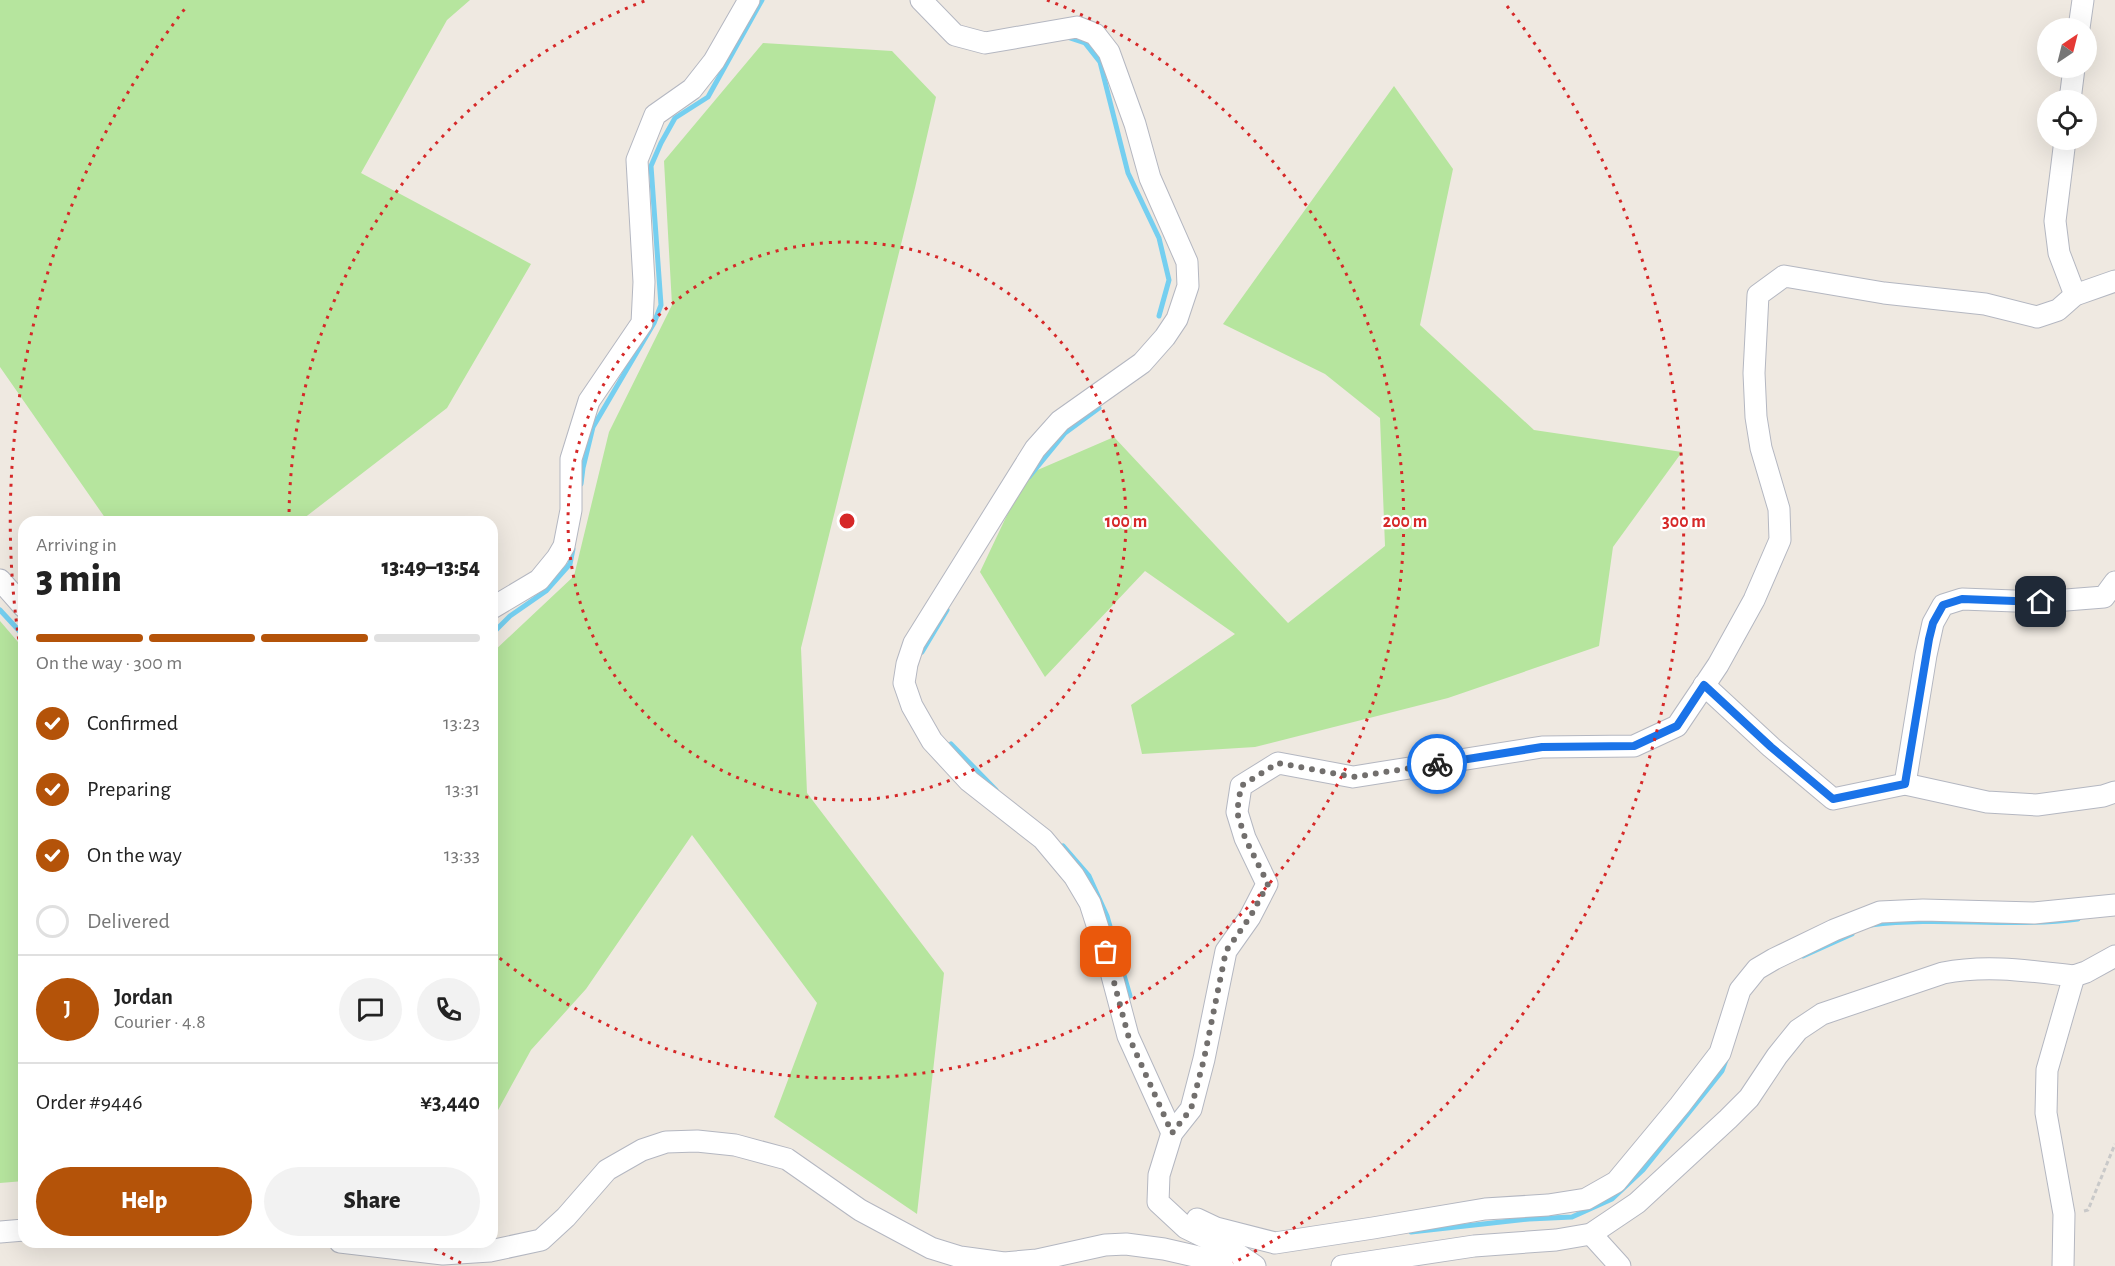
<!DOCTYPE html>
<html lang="en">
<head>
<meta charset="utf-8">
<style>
	:root { --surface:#fff; --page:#f2f2f2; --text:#222; --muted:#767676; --line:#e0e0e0; --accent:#b45309 }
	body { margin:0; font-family:"Alegreya Sans",sans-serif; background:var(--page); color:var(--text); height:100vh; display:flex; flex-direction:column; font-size:22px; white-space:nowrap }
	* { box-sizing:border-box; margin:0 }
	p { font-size:20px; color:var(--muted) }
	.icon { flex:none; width:33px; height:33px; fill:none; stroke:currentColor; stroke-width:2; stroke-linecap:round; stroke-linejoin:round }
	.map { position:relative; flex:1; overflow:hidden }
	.panel { position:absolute; left:18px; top:516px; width:480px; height:732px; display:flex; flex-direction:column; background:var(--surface); border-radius:18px; box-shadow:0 6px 24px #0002 }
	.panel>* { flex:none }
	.needle { width:39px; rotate:35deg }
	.fabs { position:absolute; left:2037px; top:18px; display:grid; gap:12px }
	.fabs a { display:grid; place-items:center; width:60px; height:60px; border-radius:50%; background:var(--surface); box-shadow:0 6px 24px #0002; font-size:30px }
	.pin { position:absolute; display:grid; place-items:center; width:51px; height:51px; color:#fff; margin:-26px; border-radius:12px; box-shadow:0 3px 9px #0006 }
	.courier { position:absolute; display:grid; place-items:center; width:60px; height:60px; margin:-30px; border:4px solid #1a73e8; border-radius:50%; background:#fff; color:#222; box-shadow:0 2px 8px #0007 }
	.summary em { font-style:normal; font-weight:800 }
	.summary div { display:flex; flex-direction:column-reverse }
	.summary { display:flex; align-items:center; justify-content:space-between; height:102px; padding:0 18px }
	h1 { font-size:39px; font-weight:800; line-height:45px }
	.bar { display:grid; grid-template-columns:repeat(4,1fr); gap:9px 6px; align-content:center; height:72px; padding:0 18px }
	.bar i { height:8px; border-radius:4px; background:var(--line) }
	.bar .on { background:var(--accent) }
	.bar p { grid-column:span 4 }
	.line { display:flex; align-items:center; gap:15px; padding:0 18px; border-top:2px solid var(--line) }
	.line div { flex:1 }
	.round { display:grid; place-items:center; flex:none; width:63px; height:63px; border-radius:32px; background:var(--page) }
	ol { padding:0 18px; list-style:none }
	li { display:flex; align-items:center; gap:18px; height:66px }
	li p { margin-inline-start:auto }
	li .icon { padding:6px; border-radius:50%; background:var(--accent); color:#fff; stroke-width:4 }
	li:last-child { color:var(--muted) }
	li i { width:33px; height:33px; border:3px solid var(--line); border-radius:50% }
	.button { display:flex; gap:12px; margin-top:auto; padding:12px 18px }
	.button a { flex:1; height:69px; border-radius:36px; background:var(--accent); color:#fff; font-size:24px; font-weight:800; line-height:69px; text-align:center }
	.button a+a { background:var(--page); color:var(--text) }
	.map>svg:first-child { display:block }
	.green { fill:#b6e59e }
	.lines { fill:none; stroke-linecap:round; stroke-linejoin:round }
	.stream { stroke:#75cff0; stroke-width:5 }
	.minor-casing { stroke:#b4b7c1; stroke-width:23 }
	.path { stroke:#c9c9c9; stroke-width:3; stroke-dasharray:4.5 3; stroke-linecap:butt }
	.minor { stroke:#fff; stroke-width:21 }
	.done { stroke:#726f6d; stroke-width:6; stroke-dasharray:0 10.8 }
	.route { stroke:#1a73e8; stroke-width:8 }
	.ring { fill:none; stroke:#d62828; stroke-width:3; stroke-dasharray:3 6 }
	.centre { fill:#d62828; stroke:#fff; stroke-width:3 }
	.ring-label { font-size:18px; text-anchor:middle; font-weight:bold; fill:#d62828; stroke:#fff; stroke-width:4.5; stroke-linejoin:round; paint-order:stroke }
</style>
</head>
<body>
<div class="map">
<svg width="2115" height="1266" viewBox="0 0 2115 1266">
	<rect width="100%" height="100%" fill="#efe9e1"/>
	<g class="green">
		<polygon points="0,0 470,0 447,20 361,173 531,264 447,408 299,522 108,522 0,367"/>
		<polygon points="763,43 892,51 936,97 915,188 801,648 807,793 944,973 917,1214 774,1117 817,1003 692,835 586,989 531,1050 492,1121 492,653 574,576 609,432 672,305 664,161"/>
		<polygon points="1394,86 1453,169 1420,325 1534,430 1682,452 1613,547 1599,646 1448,698 1255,747 1142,754 1131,705 1235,634 1145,571 1045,677 980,572 1026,475 1114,437 1288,623 1385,546 1380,418 1325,374 1223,324"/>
		<polygon points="0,621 24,649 24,1181 0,1183"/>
	</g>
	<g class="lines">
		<g class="stream">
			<polyline points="1067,37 1085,43 1100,62 1128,173 1159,238 1169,280 1159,316"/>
			<polyline points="1029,477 1065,433 1099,408"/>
			<polyline points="581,484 583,468 593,427 654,323 661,305 651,166 661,143 675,118 708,97 762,0"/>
			<polyline points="0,610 24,636"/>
			<polyline points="492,634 510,616 546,591 570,564 573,549"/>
			<polyline points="922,652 947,610"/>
			<polyline points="951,744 996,790"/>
			<polyline points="1063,846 1089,876 1107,916 1130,996"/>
			<path d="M1871 925C1940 916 2009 928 2078 919"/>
			<polyline points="1803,956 1852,934"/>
			<polyline points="1411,1232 1529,1219 1572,1217 1612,1199 1643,1170 1722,1071 1726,1060"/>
		</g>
		<g class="minor-casing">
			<g id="minor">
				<polyline points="921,0 955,35 985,43 1077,27 1095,34 1109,52 1135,124 1150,178 1187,262 1188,286 1177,319 1165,337 1142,363 1060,421 1035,449 914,643 907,664 904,683 912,706 932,741 969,781 1043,839 1074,876 1090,903 1106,953 1128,1036 1172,1133"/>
				<polyline points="2079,28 2083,0"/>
				<polyline points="2070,100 2074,68"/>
				<polyline points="2065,140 2055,221 2059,253 2075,295"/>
				<polyline points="0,580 24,607"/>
				<polyline points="492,608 539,580 557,558 564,546 571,510 571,459 589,401 642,323 644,282 637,160 655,115 692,89 714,61 749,0"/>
				<polyline points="1704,685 1771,747 1833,799 1905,784 1987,802 2037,805 2103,796 2115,792"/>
				<polyline points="1905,784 1926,655 1933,623 1943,605 1962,599 2041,602 2104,597 2115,582"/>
				<polyline points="1197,1219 1216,1228 1275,1243 1373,1228 1485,1209 1548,1205 1586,1199 1616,1182 1680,1105 1720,1053 1740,990 1757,969 1774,959 1834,930 1880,912 1923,910 2034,913 2115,905"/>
				<polyline points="0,1232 24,1230"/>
				<polyline points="1591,1234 1620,1266"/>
				<polyline points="340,1242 443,1254 490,1251 541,1240 566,1217 607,1170 642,1150 666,1142 697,1141 735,1145 787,1159 860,1210 931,1248 960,1257 1004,1263 1037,1260 1105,1245 1126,1244 1164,1249 1238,1266"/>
				<polyline points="1255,1266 1233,1251 1186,1228 1158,1202 1159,1175 1172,1133 1191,1109 1204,1059 1226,951 1250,917 1267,884 1245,838 1237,812 1241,786 1278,763 1353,777 1542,747 1634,746 1677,726 1718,665 1754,600 1780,540 1779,509 1761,448 1756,417 1754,373 1758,295 1784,276 1884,293 1985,304 2037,317 2058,310 2075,295 2115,281"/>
				<path d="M1342 1266 1474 1246 1556 1240 1591 1234 1637 1203 1728 1119 1749 1098 1777 1056 1798 1030 1822 1014 1943 973C1987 964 2030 971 2074 976L2086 972 2115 956"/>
				<polyline points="2063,1266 2064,1214 2046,1113 2047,1070 2074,976"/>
			</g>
		</g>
		<polyline class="path" points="2084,1211 2088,1210 2115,1144"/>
		<use href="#minor" class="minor"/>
	</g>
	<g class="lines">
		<polyline class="done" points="1106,952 1128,1035 1172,1133 1191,1109 1204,1059 1226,951 1250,917 1268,884 1245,838 1237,812 1241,786 1278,763 1353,777 1437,764"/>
		<polyline class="route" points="1437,764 1542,747 1634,746 1677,726 1704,685 1771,747 1833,799 1905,784 1929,639 1933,623 1943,605 1962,599 2041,602"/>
	</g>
	<g class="ring">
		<circle cx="847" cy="521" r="279"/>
		<path d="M289 521A558 558 0 0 1 647 0M1047 0A558 558 0 1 1 492 952"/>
		<path d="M461 1263A837 837 0 0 1 422 1242M23 666A837 837 0 0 1 187 6M1507 6A837 837 0 0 1 1233 1263"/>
	</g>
	<circle cx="847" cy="521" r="9" class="centre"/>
	<g class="ring-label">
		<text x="1126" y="527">100 m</text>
		<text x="1405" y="527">200 m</text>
		<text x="1684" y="527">300 m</text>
	</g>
</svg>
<div class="fabs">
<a><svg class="needle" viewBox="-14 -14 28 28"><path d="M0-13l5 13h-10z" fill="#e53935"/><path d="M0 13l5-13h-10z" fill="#767676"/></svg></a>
<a><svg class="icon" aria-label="locate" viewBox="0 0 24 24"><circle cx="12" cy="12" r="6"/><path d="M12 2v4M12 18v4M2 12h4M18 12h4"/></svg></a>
</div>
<div class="pin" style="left:1106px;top:952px;background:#ea580c"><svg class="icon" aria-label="bag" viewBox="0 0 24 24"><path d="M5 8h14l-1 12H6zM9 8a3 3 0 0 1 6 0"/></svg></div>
<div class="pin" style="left:2041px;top:602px;background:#1f2937"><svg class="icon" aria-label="home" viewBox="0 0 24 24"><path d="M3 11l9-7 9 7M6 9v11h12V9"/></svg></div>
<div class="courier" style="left:1437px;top:764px"><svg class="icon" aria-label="bike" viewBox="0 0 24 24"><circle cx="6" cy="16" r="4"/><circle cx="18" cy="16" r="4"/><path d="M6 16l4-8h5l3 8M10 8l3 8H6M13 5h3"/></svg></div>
<section class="panel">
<div class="summary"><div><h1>3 min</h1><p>Arriving in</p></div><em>13:49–13:54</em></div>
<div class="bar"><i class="on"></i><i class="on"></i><i class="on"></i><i></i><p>On the way · 300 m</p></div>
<ol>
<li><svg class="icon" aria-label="check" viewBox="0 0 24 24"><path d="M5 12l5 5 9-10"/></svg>Confirmed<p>13:23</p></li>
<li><svg class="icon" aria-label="check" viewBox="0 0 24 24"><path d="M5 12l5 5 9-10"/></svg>Preparing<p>13:31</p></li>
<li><svg class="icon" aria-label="check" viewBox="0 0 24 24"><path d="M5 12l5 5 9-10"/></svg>On the way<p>13:33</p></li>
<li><i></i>Delivered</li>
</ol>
<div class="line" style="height:108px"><b class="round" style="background:var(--accent);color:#fff">J</b><div><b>Jordan</b><p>Courier · 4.8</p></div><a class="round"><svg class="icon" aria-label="chat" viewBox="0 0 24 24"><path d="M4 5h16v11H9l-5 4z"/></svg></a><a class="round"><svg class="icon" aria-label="phone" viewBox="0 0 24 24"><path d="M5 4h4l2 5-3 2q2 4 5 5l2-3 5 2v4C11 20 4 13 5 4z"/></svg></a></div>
<div class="line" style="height:78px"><div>Order #9446</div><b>¥3,440</b></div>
<div class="button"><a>Help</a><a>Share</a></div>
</section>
</div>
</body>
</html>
